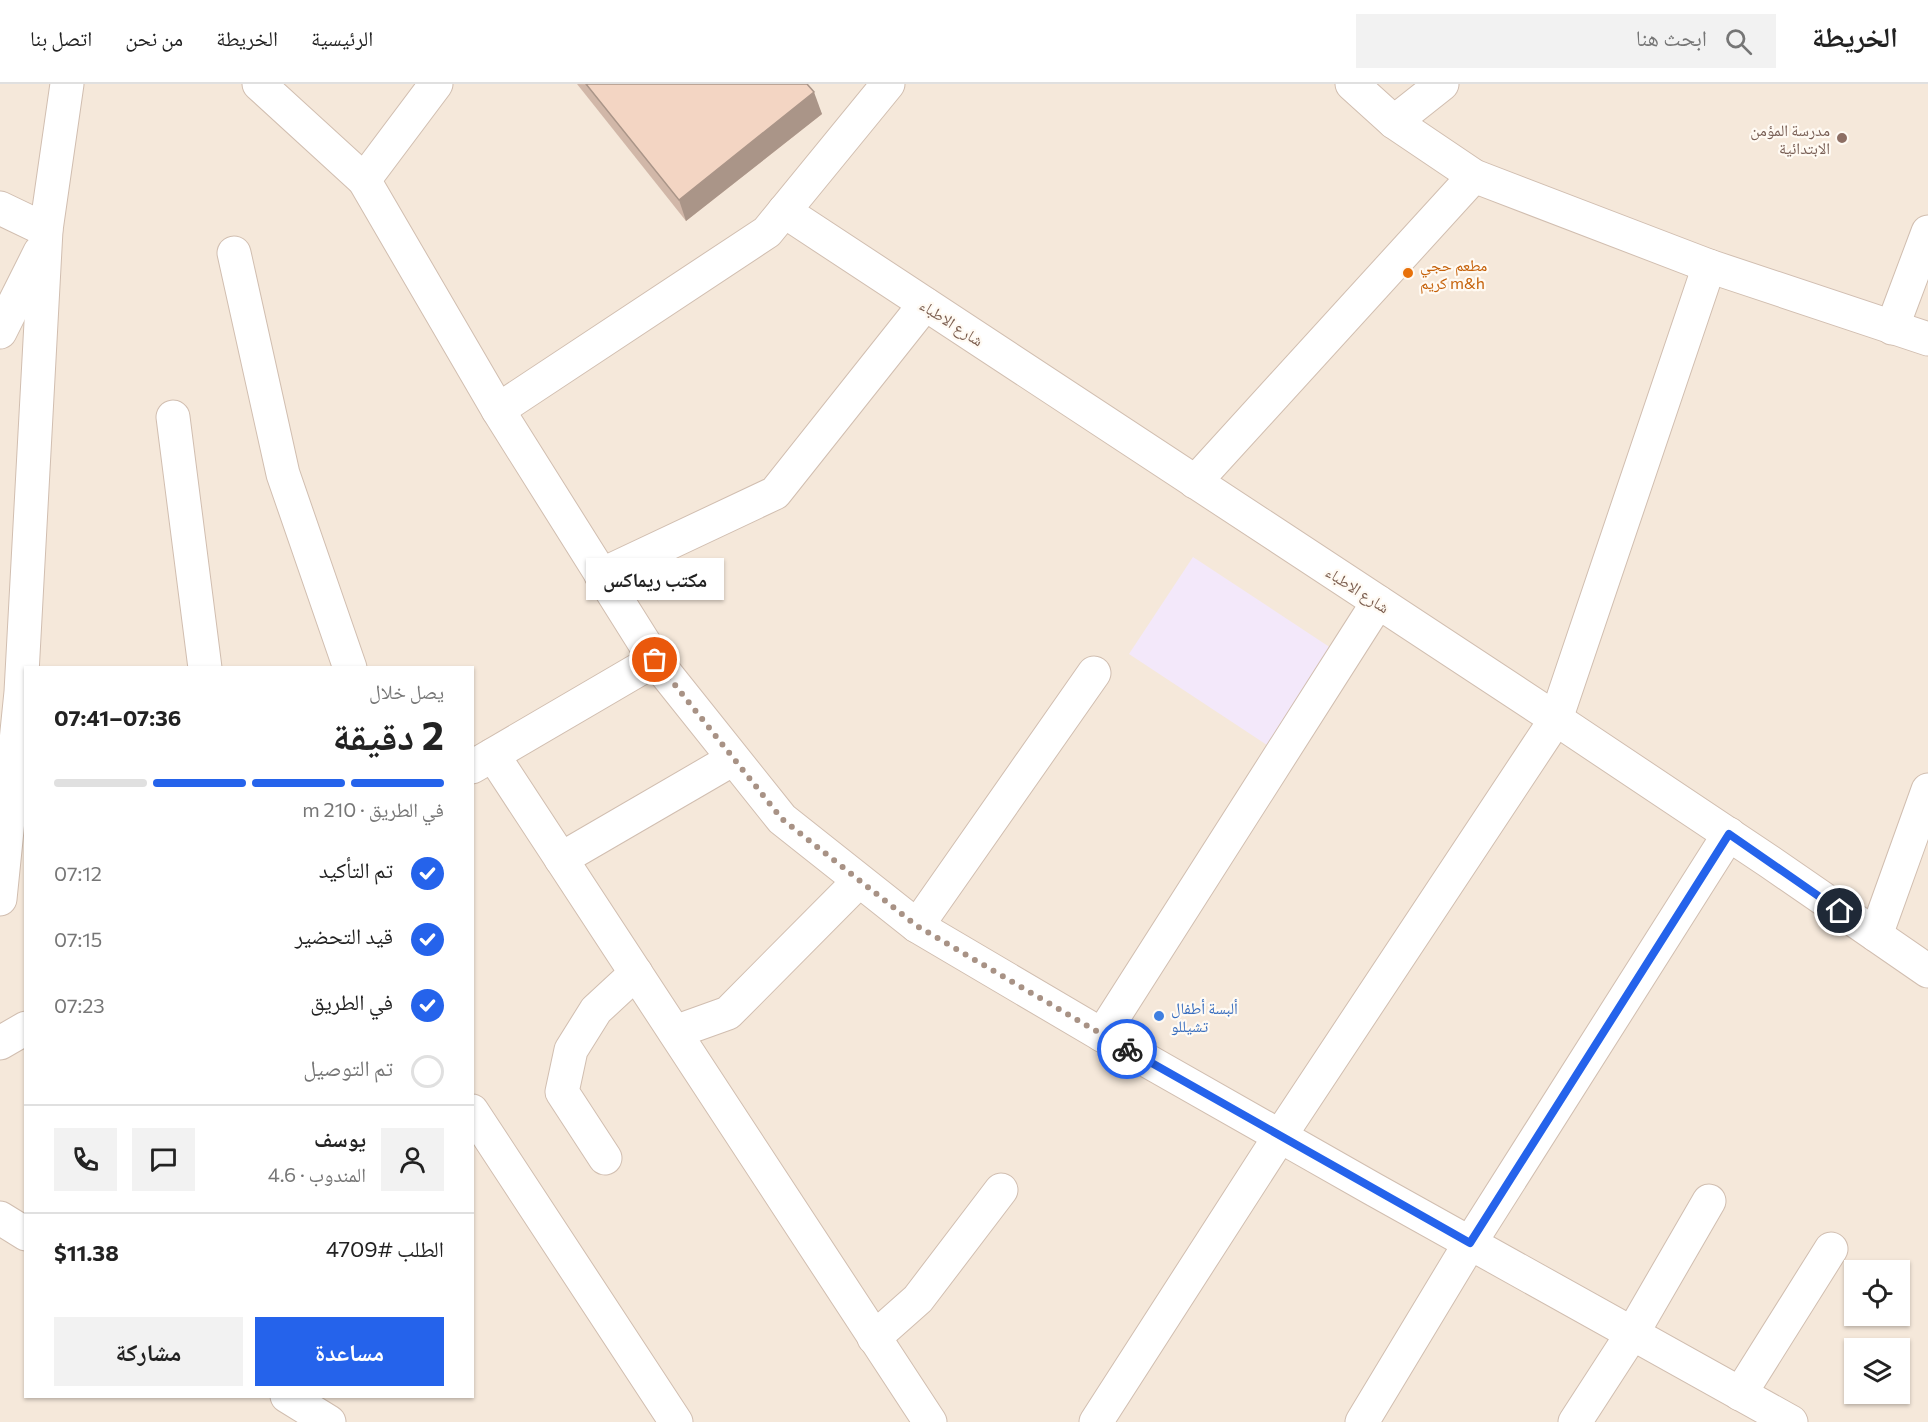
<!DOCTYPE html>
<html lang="ar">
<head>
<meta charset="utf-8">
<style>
	:root { --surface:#fff; --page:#f2f2f2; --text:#222; --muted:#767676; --line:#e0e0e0; --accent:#2563eb }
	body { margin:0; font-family:Commissioner,"Noto Naskh Arabic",sans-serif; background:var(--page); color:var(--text); direction:rtl; height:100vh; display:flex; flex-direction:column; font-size:22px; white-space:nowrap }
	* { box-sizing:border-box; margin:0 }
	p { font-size:20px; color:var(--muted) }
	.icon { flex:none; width:33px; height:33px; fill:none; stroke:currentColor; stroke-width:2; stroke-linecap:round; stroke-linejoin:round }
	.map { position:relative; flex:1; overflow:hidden; direction:ltr }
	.drawer { position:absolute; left:24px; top:582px; width:450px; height:732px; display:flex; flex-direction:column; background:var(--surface); border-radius:0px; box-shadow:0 2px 4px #0004; direction:rtl }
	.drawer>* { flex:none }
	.controls { position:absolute; left:1844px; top:1176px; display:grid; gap:12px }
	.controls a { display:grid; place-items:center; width:66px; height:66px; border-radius:0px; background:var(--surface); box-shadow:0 2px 4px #0004; font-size:30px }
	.pin { position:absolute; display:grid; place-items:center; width:51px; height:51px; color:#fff; margin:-26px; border:3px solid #fff; border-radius:50%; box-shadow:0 2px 6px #0007 }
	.courier { position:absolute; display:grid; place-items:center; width:60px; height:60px; margin:-30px; border:4px solid #2563eb; border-radius:50%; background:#fff; color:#222; box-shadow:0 2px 8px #0007 }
	.bubble { position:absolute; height:42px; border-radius:0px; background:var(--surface); box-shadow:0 2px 4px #0004; font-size:20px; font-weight:700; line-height:42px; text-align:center; direction:rtl }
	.head em { font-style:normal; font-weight:700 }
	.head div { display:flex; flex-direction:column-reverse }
	.head { display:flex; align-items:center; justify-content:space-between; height:102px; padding:0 30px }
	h1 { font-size:39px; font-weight:700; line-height:45px }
	.bar { display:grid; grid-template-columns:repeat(4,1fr); gap:9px 6px; align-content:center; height:72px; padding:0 30px }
	.bar i { height:8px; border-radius:4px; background:var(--line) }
	.bar .on { background:var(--accent) }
	.bar p { grid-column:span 4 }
	.line { display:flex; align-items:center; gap:15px; padding:0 30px; border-top:2px solid var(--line) }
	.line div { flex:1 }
	.round { display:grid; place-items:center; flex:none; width:63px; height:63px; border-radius:0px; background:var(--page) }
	ol { padding:0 30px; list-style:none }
	li { display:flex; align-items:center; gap:18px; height:66px }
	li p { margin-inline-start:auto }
	li .icon { padding:6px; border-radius:50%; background:var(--accent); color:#fff; stroke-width:4 }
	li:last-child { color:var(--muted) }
	li i { width:33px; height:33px; border:3px solid var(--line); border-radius:50% }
	.primary-button { display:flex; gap:12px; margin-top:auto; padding:12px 30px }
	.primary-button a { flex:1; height:69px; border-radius:0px; background:var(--accent); color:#fff; font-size:24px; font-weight:700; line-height:69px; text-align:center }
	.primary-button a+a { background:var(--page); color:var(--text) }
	header { display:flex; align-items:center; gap:36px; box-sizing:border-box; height:84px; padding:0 30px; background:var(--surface); border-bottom:2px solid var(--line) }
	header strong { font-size:28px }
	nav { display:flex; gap:33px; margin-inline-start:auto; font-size:21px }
	.search { width:420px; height:54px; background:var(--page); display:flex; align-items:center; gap:15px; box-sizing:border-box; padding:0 21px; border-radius:0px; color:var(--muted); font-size:22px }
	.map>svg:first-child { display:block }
	.residential { fill:#f5e8da; fill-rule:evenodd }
	.education { fill:#f3e8fa }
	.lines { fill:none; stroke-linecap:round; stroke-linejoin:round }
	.minor-casing { stroke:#d1beb0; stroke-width:35 }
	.minor { stroke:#fff; stroke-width:33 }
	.wall { fill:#d1b7a8 }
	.shaded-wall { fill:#aa9588 }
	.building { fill:#f3d5c3; stroke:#aa9588; stroke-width:1.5 }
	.done { stroke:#a89285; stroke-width:6; stroke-dasharray:0 10.8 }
	.route { stroke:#2563eb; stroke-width:8 }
	.education-dot { fill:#8d6e63; stroke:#fffaf3; stroke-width:2 }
	.food-dot { fill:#e8710a; stroke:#fffaf3; stroke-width:2 }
	.shop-dot { fill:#3f7fe0; stroke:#fffaf3; stroke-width:2 }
	.labels { text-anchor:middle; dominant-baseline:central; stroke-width:4.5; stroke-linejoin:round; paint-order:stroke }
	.education-label { font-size:16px; fill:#785e54; stroke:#fffaf3; text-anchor:end }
	.food-label { font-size:16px; fill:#c56008; stroke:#fffaf3; text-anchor:start }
	.street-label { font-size:16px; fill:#7a5c4d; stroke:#fffaf3 }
	.shop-label { font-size:16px; fill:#366cbe; stroke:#fffaf3; text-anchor:start }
</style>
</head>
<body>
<header>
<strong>الخريطة</strong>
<div class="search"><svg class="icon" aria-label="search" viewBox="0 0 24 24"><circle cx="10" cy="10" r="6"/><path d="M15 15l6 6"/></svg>ابحث هنا</div>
<nav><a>الرئيسية</a><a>الخريطة</a><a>من نحن</a><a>اتصل بنا</a></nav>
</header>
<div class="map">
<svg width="1928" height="1338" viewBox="0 0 1928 1338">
	<rect width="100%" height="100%" fill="#fdf6ec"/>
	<path class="residential" d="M0 0H1928V1338H0ZM26 584H472V1312H26ZM1854 1186H1899V1232H1854ZM1854 1264H1899V1310H1854Z"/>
	<polygon class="education" points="1193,473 1334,566 1270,663 1129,570"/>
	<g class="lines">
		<g class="minor-casing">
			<g id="minor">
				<polyline points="259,0 364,96 498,326 655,576 782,735 917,842 1102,951 1373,1105 1791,1338"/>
				<polyline points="1352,0 1394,38 1474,92 1709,182 1928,255"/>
				<polyline points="1394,38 1442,0"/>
				<polyline points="364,96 436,0"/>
				<polyline points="0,124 46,146"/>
				<polyline points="784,127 1556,635 1770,778 1928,887"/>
				<polyline points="234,169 283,390 350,584"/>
				<polyline points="1892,244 1928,148"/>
				<polyline points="0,248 40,168"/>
				<polyline points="498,326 767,148 888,0"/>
				<polyline points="173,333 205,584"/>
				<polyline points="1195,398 1474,92"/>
				<polyline points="601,491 775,409 925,220"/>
				<polyline points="493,671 930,1338"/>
				<polyline points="472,683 655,576"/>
				<polyline points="561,775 733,675"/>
				<polyline points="0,815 21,608 46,146 67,0"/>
				<polyline points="917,842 1094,589"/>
				<polyline points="1876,851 1928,706"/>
				<polyline points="675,948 728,929 859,797"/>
				<polyline points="1102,951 1378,518"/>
				<polyline points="0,959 26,944"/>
				<polyline points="472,1027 676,1338"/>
				<polyline points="605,1074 562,1008 571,966 596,926 636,889"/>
				<polyline points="0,1134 26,1150"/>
				<polyline points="874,1254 918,1215 1001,1106"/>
				<polyline points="1740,1310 1831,1165"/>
				<polyline points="287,1312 329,1338"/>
				<polyline points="1096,1338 1280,1052 1556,635 1709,182"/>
				<polyline points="1362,1338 1470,1159 1729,750"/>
				<polyline points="1575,1338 1632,1250 1709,1117"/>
			</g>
		</g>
		<use href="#minor" class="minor"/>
	</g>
	<polygon class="wall" points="577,0 807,0 822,30 686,137"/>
	<polygon class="shaded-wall" points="814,8 822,30 686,137 679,116"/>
	<polygon class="building" points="586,0 807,0 814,8 679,116"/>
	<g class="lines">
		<polyline class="done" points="655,576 782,735 917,842 1127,965"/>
		<polyline class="route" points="1127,965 1470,1159 1729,750 1840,827"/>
	</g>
	<circle class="education-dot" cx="1842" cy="54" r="6"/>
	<circle class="food-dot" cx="1408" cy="189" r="6"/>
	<circle class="shop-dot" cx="1159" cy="932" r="6"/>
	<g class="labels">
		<g class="education-label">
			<text x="1830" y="45">مدرسة المؤمن<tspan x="1830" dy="18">الابتدائية</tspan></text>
		</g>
		<g class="food-label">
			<text x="1420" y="180">مطعم حجي<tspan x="1420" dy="18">كريم m&amp;h</tspan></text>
		</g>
		<g class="street-label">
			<text transform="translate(952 238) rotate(33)">شارع الاطباء</text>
			<text transform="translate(1358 505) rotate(33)">شارع الاطباء</text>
		</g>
		<g class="shop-label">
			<text x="1171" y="923">ألبسة أطفال<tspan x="1171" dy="18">تشيللو</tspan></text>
		</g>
	</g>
</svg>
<div class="controls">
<a><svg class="icon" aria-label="locate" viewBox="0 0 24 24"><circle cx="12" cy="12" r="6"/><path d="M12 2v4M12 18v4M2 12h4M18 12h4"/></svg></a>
<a><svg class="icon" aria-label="layers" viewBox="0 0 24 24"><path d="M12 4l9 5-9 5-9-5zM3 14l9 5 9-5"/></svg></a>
</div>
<div class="pin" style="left:655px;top:576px;background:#ea580c"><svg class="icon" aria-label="bag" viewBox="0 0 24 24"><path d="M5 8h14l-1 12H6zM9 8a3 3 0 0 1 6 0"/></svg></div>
<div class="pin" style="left:1840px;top:827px;background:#1f2937"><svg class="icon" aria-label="home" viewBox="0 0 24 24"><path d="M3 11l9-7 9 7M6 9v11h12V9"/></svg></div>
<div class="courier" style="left:1127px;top:965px"><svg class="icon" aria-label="bike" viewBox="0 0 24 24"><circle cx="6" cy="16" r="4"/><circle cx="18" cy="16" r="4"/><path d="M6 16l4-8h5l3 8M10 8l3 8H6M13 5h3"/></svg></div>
<div class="bubble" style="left:586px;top:474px;width:138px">مكتب ريماكس</div>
<section class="drawer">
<div class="head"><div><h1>2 دقيقة</h1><p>يصل خلال</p></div><em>07:36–07:41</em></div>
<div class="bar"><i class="on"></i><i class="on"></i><i class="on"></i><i></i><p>في الطريق · 210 m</p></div>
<ol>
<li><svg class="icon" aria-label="check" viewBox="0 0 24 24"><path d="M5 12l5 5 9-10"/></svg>تم التأكيد<p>07:12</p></li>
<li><svg class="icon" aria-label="check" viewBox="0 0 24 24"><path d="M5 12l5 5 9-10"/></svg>قيد التحضير<p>07:15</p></li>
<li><svg class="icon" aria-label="check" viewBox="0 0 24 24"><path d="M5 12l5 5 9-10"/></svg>في الطريق<p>07:23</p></li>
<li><i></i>تم التوصيل</li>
</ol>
<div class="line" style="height:108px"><a class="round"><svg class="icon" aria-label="person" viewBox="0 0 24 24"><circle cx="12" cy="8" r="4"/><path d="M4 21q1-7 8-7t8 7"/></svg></a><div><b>يوسف</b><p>المندوب · 4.6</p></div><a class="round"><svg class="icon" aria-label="chat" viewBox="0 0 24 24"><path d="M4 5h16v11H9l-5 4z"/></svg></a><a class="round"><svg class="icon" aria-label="phone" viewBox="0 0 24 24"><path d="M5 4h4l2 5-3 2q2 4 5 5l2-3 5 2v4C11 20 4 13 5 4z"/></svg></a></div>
<div class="line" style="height:78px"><div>الطلب #4709</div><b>$11.38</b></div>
<div class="primary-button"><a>مساعدة</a><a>مشاركة</a></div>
</section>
</div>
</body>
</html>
